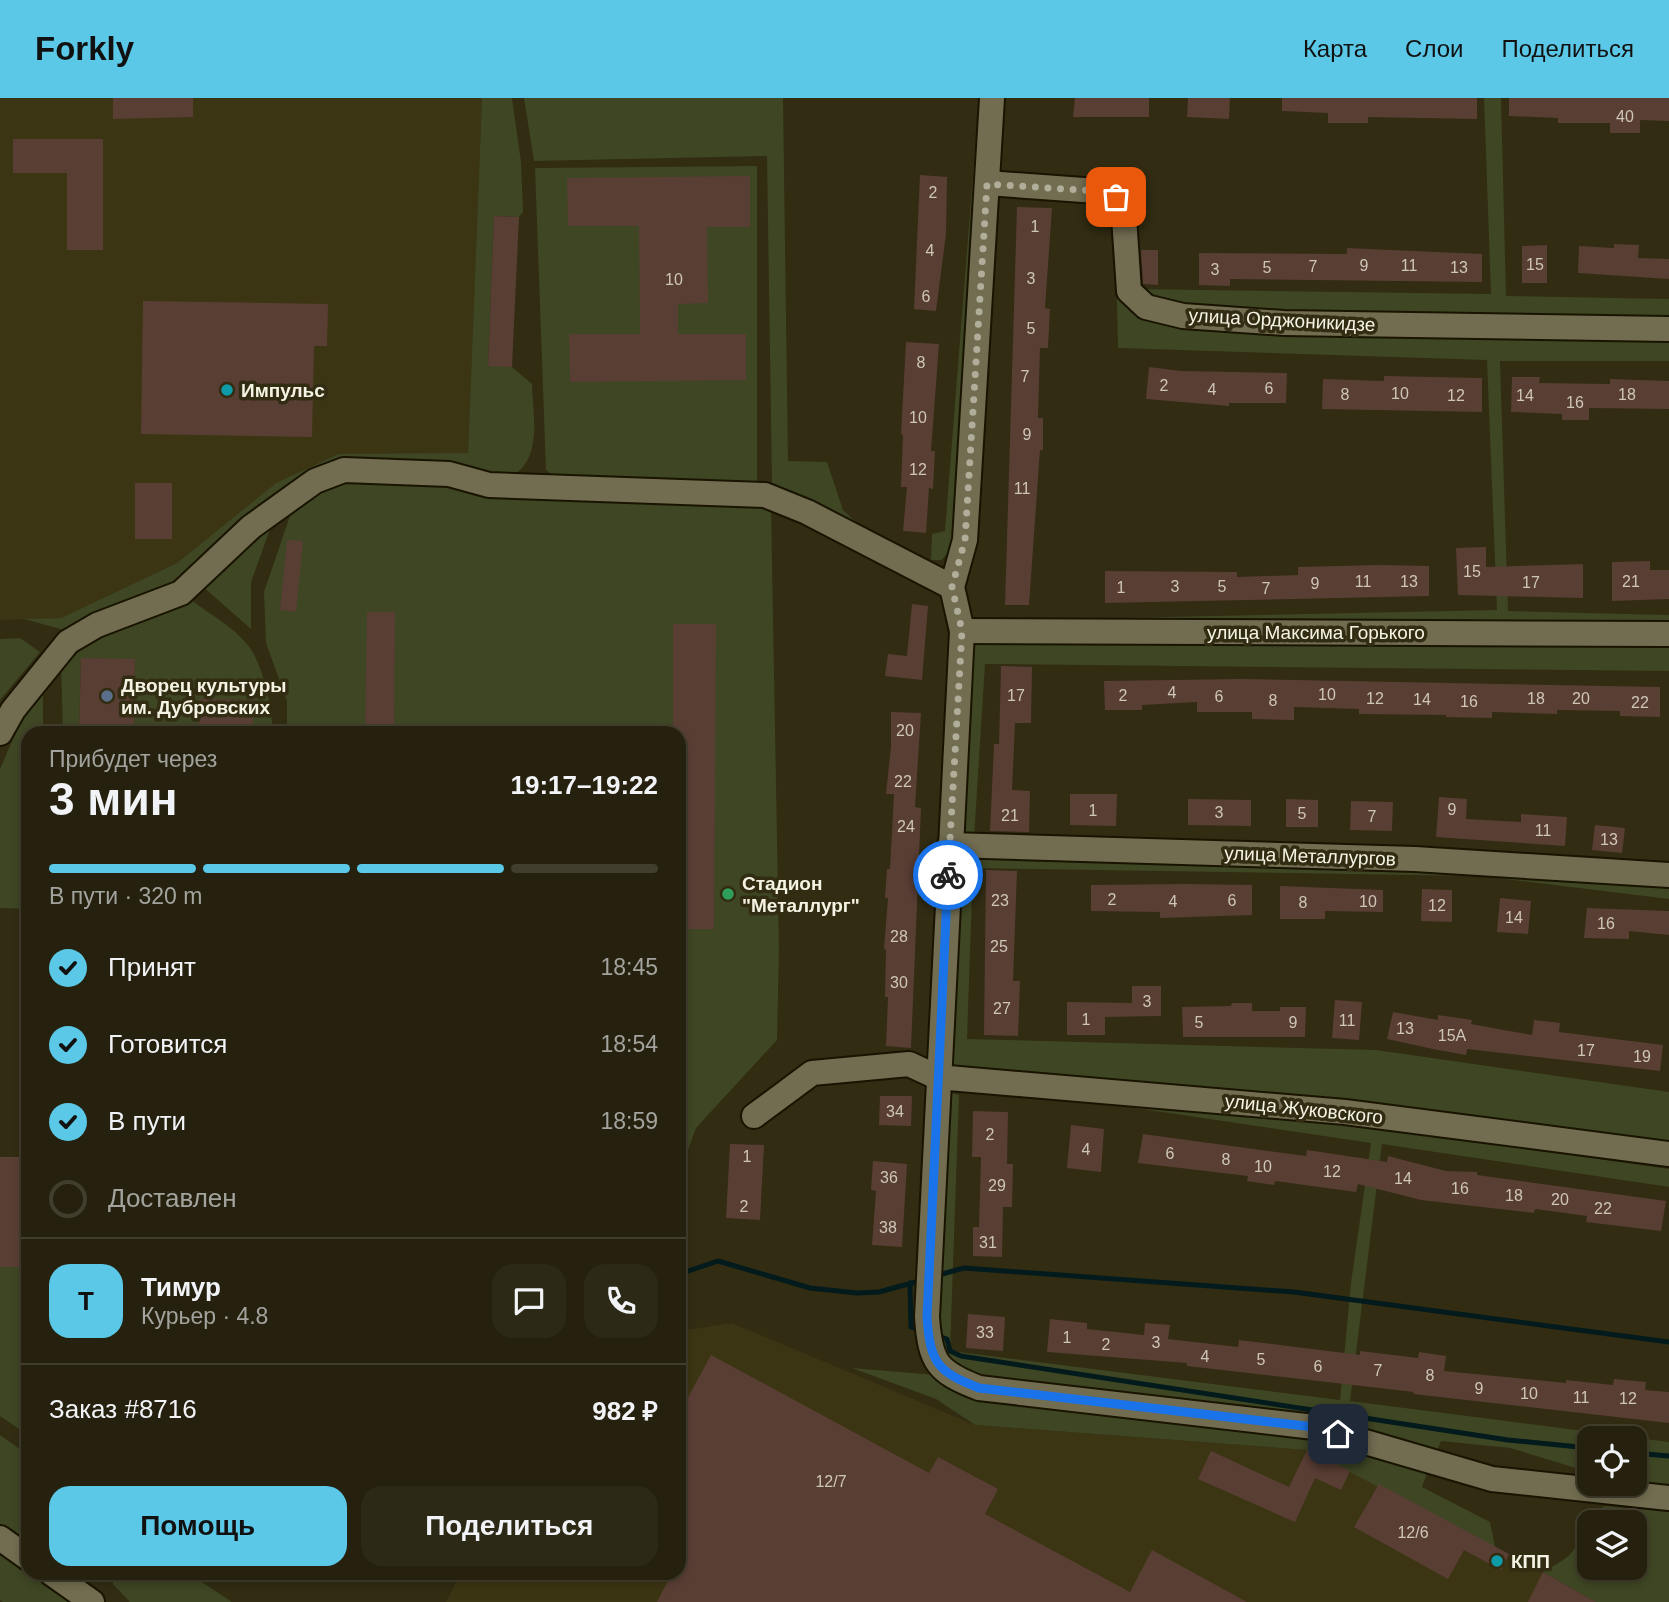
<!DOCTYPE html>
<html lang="ru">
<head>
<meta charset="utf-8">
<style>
	:root { --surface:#25210e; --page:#2d2917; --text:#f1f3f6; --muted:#a3a39e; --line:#423e2e; --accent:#5ac8e6 }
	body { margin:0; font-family:Helvetica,sans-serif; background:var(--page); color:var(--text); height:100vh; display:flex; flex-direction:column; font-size:26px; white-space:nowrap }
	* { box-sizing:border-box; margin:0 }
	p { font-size:23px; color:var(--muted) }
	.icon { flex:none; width:38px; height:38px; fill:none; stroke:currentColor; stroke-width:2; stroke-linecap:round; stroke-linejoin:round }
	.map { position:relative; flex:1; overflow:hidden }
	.side { position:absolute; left:21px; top:628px; width:665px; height:854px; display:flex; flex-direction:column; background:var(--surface); border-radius:21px; box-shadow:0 4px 10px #0003,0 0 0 2px var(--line) }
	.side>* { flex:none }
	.controls { position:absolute; left:1577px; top:1328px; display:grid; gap:14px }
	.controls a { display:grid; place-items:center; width:70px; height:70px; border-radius:14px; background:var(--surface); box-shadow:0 4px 10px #0003,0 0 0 2px var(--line); font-size:35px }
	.pin { position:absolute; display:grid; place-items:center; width:60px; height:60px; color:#fff; margin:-30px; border-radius:14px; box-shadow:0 4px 10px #0006 }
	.courier { position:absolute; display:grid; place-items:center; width:70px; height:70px; margin:-35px; border:5px solid #1a73e8; border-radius:50%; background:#fff; color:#222; box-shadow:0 2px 9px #0007 }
	.overview em { font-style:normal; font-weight:600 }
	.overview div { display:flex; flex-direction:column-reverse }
	.overview { display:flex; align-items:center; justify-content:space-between; height:119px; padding:0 28px }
	h1 { font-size:46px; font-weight:600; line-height:52px }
	.bar { display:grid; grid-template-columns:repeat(4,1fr); gap:10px 7px; align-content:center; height:84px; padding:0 28px }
	.bar i { height:9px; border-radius:5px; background:var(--line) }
	.bar .current { background:var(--accent) }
	.bar p { grid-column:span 4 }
	.line { display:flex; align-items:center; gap:18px; padding:0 28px; border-top:2px solid var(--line) }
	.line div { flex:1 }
	.round { display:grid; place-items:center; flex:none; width:74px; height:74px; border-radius:21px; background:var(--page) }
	ol { padding:0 28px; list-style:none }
	li { display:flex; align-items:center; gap:21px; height:77px }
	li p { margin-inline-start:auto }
	li .icon { padding:7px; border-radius:50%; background:var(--accent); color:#111; stroke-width:4 }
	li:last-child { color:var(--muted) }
	li i { width:38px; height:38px; border:4px solid var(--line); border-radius:50% }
	.action { display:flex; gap:14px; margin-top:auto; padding:14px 28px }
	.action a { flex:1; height:80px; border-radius:21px; background:var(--accent); color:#111; font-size:28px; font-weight:600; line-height:80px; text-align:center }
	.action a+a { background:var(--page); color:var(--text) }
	header { display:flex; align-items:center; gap:42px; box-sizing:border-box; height:98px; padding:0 35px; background:var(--accent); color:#111 }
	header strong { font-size:33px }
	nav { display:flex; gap:38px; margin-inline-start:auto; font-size:24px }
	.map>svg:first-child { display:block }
	.built { fill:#3c3513 }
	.green { fill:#3e4624; fill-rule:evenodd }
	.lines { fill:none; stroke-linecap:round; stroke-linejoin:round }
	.stream { stroke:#031b1c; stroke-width:5 }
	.building { fill:#593e34 }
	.minor-casing { stroke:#191400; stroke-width:28 }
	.minor { stroke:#726d51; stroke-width:24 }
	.done { stroke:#b0ad9a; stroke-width:7; stroke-dasharray:0 12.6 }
	.route { stroke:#1a73e8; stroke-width:9 }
	.culture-dot { fill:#0f9aa8; stroke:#312c12; stroke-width:2.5 }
	.service-dot { fill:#5c6f8a; stroke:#312c12; stroke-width:2.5 }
	.leisure-dot { fill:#2e9e5b; stroke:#312c12; stroke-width:2.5 }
	.labels { text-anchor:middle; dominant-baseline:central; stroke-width:7; stroke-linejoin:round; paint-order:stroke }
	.number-label { font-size:16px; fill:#cec6b7 }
	.street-label { font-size:19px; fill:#f5f3e3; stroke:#312c12 }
	.poi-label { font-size:19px; font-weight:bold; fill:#f5f3e3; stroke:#312c12; text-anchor:start }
</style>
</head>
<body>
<header>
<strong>Forkly</strong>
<nav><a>Карта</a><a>Слои</a><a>Поделиться</a></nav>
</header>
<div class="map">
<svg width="1669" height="1504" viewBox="0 0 1669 1504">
	<rect width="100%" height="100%" fill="#312c12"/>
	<g class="built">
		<polygon points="0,0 482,0 468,356 338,356 276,385 177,465 61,520 0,522"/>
		<polygon points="732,1225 975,1327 1307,1352 1379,1386 1596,1504 446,1504 461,1475 679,1475 679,1233"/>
	</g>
	<g class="green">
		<path d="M482 0H512L521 64 523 114 519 119 494 118 488 267 512 269 532 286C533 319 543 360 511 379L338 363 284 388 171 487 92 517 64 532 24 521 61 520 177 465 276 385 338 356 468 355Z"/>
		<polygon points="524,0 783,0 788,363 827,364 843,412 865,433 803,399 772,387 767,58 534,63"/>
		<polygon points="979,0 985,0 954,449 941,462 931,462 932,436 945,433"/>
		<polygon points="1484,0 1501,0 1506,198 1669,201 1669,224 1291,217 1152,206 1135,191 1491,196"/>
		<polygon points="757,68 757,383 747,389 559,382 546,372 535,70"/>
		<polygon points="1115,112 1140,217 1669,237 1669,263 1500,263 1508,513 1669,517 1669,528 982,523 1497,512 1487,262 1118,250"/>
		<polygon points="349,381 771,409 779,851 777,942 696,1030 679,1077 679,635 287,635 287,603 266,545 264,494 293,409 320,392"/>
		<polygon points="273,423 251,484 251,531 201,487"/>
		<path d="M190 501C208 515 232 528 247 546 262 563 274 613 272 635H252L254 602 199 601 198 635H134L135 562 81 560 79 635H63L61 565 75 552Z"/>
		<polygon points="20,540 40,554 0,602 0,541"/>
		<polygon points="972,540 1669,546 1669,573 985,566 974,741 962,741"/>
		<polygon points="43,590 43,635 28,635 28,811 0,810 0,671 24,616"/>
		<polygon points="960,757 1408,772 1669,789 1669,801 1481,778 973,770 967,941 1376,952 1669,994 1669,1044 951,971"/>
		<polygon points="947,994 959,997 950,1253 1340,1302 1351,1185 1371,1045 1054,998 1343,1025 1669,1071 1669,1089 1382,1046 1350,1303 1669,1344 1669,1390 1634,1386 1634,1340 1589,1340 1589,1374 1510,1350 1441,1343 1435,1357 981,1283 958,1274 936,1242"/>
		<polygon points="20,1098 28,1098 28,1337 0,1318 0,1169 27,1169 27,1108"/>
		<polygon points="852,1270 935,1277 1313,1335 1429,1370 1422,1389 1490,1424 1495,1449 1307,1352 975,1327 936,1301"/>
		<polygon points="0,1337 28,1357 28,1449 0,1430"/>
		<path d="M1605 1408 1669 1414V1504H1596L1543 1474C1552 1468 1566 1462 1572 1454 1585 1438 1585 1419 1605 1408ZM1589 1424H1634V1470H1589Z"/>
		<polygon points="0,1452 28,1472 28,1475 33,1475 75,1504 3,1504 0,1502"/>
		<polygon points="112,1475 188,1475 232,1504 130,1504 113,1486"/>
	</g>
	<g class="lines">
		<g class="stream">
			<polyline points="679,1176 718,1163 810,1190 857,1195 879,1194 923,1182"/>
			<polyline points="935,1178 964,1170 1294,1194 1669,1244"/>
			<polyline points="910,1185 911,1229 922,1233"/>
			<polyline points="938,1238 947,1241 950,1253 961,1258 1508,1342 1589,1350"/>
			<polyline points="1634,1355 1669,1358"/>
		</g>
	</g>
	<g class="building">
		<polygon points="113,0 193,0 193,19 113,21"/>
		<polygon points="1075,0 1149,0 1149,19 1073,19"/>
		<polygon points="1188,0 1230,0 1229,21 1187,19"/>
		<polygon points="1282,0 1477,0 1477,21 1368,19 1368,25 1328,25 1328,15 1282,13"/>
		<polygon points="1509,0 1669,0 1669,23 1640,22 1640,35 1610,35 1610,25 1558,25 1558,20 1509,18"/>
		<polygon points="13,41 103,41 103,152 67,152 67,75 13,75"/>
		<polygon points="920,77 947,79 946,136 936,213 914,211"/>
		<polygon points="750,78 750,129 707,129 708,205 678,206 678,236 746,236 746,282 570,284 569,236 640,236 639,128 568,128 567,80"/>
		<polygon points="1017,109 1052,110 1045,210 1050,211 1048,250 1040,250 1038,320 1043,320 1043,352 1040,352 1029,507 1005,507"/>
		<polygon points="494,118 519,119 512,269 488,268"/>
		<polygon points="1614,146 1639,147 1638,160 1669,161 1669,181 1578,175 1579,148 1614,150"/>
		<polygon points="1547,147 1547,185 1522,185 1522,148"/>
		<polygon points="1347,150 1482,156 1482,184 1230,181 1230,188 1199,187 1199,155 1347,156"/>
		<polygon points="1141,152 1158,152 1158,187 1143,186"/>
		<polygon points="143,203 328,206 327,248 314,248 312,339 141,336"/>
		<polygon points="906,244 939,246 931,353 935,353 933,391 929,390 926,435 903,433 907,389 901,389 903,337 901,336"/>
		<polygon points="1149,269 1181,273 1287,275 1286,305 1229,305 1229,308 1146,301"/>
		<polygon points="1384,278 1482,280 1482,314 1322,311 1323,281 1384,283"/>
		<polygon points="1512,279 1540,279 1539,285 1610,286 1610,281 1669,283 1669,311 1589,310 1589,322 1562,322 1562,316 1511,314"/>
		<rect x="135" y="385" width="37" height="56"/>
		<polygon points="287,442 303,443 296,514 280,512"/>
		<polygon points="1486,449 1486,469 1583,466 1583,500 1458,497 1456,450"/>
		<polygon points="1650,463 1650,472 1669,472 1669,501 1612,503 1612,464"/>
		<polygon points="1379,467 1429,468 1429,498 1105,505 1105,473 1237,474 1237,479 1298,477 1298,469"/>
		<polygon points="912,506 928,508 922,582 885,578 888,556 907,558"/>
		<polygon points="367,514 395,514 394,635 365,635"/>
		<polygon points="673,526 716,526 714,831 679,831 679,635 673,635"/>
		<polygon points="81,560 135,561 134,635 79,635"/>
		<polygon points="1001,568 1032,569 1031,625 1015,625 1012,692 1030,693 1029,734 990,733 994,646 999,646"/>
		<polygon points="1240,581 1660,589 1660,619 1620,618 1620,613 1557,612 1557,616 1492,614 1492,620 1446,619 1446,617 1359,616 1359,611 1294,609 1294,622 1252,621 1252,614 1197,614 1197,604 1142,607 1142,612 1105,612 1104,583"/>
		<polygon points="199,601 254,602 252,635 198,635"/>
		<polygon points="891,614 921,615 915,709 921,710 911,950 886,948 888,899 885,899 886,852 884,851 888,800 885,800 887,771 890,771 894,696 886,696 891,649"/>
		<polygon points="1070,696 1117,696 1116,728 1070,727"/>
		<polygon points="1439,699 1467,701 1466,721 1521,724 1521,716 1567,719 1565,748 1436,739"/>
		<polygon points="1188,701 1251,702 1251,728 1188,727"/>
		<polygon points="1286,701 1318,702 1318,729 1286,729"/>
		<polygon points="1351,703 1393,704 1392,733 1350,732"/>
		<polygon points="1595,727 1625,730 1622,755 1592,752"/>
		<polygon points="986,772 1017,773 1013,883 1020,883 1018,938 984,937"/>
		<polygon points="1186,786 1252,787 1252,817 1160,820 1160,814 1091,813 1091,787"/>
		<polygon points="1280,788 1383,792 1383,814 1325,813 1325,821 1280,821"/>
		<polygon points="1422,791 1452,792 1452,824 1421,823"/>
		<polygon points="1500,800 1531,803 1528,836 1497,834"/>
		<polygon points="1587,810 1669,813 1669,837 1629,833 1629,841 1584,840"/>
		<polygon points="1132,888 1161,888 1161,918 1105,919 1105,937 1067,937 1067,904 1132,905"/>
		<polygon points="1335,902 1362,904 1359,942 1332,940"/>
		<polygon points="1232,905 1252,905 1252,913 1280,913 1280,909 1306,909 1305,939 1183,939 1182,909 1231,908"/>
		<polygon points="1393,914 1438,922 1438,917 1472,922 1471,926 1532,937 1534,922 1560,925 1559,934 1663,947 1660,973 1467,951 1466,957 1433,951 1387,941"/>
		<polygon points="880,998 912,998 911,1028 879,1027"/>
		<polygon points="973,1013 1008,1014 1007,1066 1013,1066 1012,1109 1003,1109 1002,1159 973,1158 973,1129 979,1129 981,1059 972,1059"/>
		<polygon points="1071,1027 1104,1031 1101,1074 1067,1070"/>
		<polygon points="1143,1036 1306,1058 1307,1052 1387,1064 1388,1058 1446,1073 1477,1074 1477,1077 1666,1103 1661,1133 1586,1124 1587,1118 1535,1111 1534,1115 1421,1102 1358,1086 1356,1094 1275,1083 1274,1087 1247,1083 1248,1078 1138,1065"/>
		<polygon points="730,1046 764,1047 760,1122 726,1120"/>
		<polygon points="0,1059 28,1059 27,1169 0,1169"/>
		<polygon points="873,1063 907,1066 902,1149 872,1147 876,1093 871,1092"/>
		<polygon points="968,1216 1005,1219 1003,1253 966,1250"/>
		<polygon points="1050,1221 1087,1225 1087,1231 1144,1237 1145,1225 1170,1227 1168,1241 1238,1249 1239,1242 1360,1257 1360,1253 1418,1260 1419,1254 1446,1258 1444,1273 1566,1285 1566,1282 1613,1287 1614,1281 1646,1284 1645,1292 1669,1294 1669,1325 1413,1296 1414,1294 1187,1268 1187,1265 1047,1254"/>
		<polygon points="711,1257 929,1375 938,1359 998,1391 985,1416 1130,1494 1152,1452 1247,1504 657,1504 672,1475 679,1475 679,1316"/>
		<polygon points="1307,1352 1350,1373 1341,1392 1315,1380 1295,1424 1198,1381 1211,1353 1289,1389"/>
		<polygon points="1379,1386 1509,1456 1501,1472 1464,1452 1448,1481 1354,1429"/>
		<polygon points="1543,1474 1596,1504 1528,1504"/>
	</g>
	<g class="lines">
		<g class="minor-casing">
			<g id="minor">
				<path d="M992 0 965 442 952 489 962 533 927 1219C930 1264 937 1274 979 1290L1314 1329 1492 1381 1669 1400"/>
				<polyline points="987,85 1097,93 1116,99 1124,119 1129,193 1146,209 1183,218 1284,225 1669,231"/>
				<polyline points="962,533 1669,536"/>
				<polyline points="0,635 13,612 68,544 97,527 181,495 251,429 315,383 344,372 449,376 489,387 765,397 807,414 952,489"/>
				<polyline points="950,747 1415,761 1669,777"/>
				<polyline points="754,1018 812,975 909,966 937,979 1345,1014 1669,1056"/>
				<polyline points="0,1440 28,1460"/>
				<polyline points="51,1475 92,1504"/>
			</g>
		</g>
		<use href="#minor" class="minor"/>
	</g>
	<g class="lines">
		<polyline class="done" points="948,777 962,533 952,489 965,442 987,86 1097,93 1116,99"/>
		<path class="route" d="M948 777 927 1219C930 1264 937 1274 979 1290L1314 1329 1338 1336"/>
	</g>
	<g class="culture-dot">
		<circle cx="227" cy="292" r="7"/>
		<circle cx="1497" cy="1463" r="7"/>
	</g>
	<circle class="service-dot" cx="107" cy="598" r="7"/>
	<circle class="leisure-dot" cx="728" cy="796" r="7"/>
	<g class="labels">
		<g class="number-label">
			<text x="1625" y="18">40</text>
			<text x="933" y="94">2</text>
			<text x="1035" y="128">1</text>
			<text x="930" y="152">4</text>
			<text x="1535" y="166">15</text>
			<text x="1364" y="167">9</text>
			<text x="1409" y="167">11</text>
			<text x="1313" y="168">7</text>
			<text x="1267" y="169">5</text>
			<text x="1459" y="169">13</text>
			<text x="1215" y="171">3</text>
			<text x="1031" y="180">3</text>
			<text x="674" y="181">10</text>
			<text x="926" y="198">6</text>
			<text x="1031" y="230">5</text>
			<text x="921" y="264">8</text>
			<text x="1025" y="278">7</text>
			<text x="1164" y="287">2</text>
			<text x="1269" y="290">6</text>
			<text x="1212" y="291">4</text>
			<text x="1400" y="295">10</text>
			<text x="1345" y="296">8</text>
			<text x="1627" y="296">18</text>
			<text x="1456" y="297">12</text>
			<text x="1525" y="297">14</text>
			<text x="1575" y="304">16</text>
			<text x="918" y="319">10</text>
			<text x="1027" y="336">9</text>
			<text x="918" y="371">12</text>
			<text x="1022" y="390">11</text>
			<text x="1472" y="473">15</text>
			<text x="1363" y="483">11</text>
			<text x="1409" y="483">13</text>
			<text x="1631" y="483">21</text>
			<text x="1531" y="484">17</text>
			<text x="1315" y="485">9</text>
			<text x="1175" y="488">3</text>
			<text x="1222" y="488">5</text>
			<text x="1121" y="489">1</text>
			<text x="1266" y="490">7</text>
			<text x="1172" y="594">4</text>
			<text x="1327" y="596">10</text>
			<text x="1016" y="597">17</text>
			<text x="1123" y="597">2</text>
			<text x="1219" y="598">6</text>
			<text x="1375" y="600">12</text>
			<text x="1536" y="600">18</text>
			<text x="1581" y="600">20</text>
			<text x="1422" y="601">14</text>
			<text x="1273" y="602">8</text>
			<text x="1469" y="603">16</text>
			<text x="1640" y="604">22</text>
			<text x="905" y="632">20</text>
			<text x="903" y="683">22</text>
			<text x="1452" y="711">9</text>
			<text x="1093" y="712">1</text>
			<text x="1219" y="714">3</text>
			<text x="1302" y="715">5</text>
			<text x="1010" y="717">21</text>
			<text x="1372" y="718">7</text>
			<text x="906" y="728">24</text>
			<text x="1543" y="732">11</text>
			<text x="1609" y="741">13</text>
			<text x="1112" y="801">2</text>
			<text x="1000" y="802">23</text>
			<text x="1232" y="802">6</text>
			<text x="1173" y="803">4</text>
			<text x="1368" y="803">10</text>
			<text x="1303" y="804">8</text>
			<text x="1437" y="807">12</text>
			<text x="1514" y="819">14</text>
			<text x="1606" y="825">16</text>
			<text x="899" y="838">28</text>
			<text x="999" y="848">25</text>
			<text x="899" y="884">30</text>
			<text x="1147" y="903">3</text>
			<text x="1002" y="910">27</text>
			<text x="1086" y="921">1</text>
			<text x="1347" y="922">11</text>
			<text x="1199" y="924">5</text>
			<text x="1293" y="924">9</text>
			<text x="1405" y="930">13</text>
			<text x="1452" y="937">15А</text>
			<text x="1586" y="952">17</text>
			<text x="1642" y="958">19</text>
			<text x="895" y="1013">34</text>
			<text x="990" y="1036">2</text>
			<text x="1086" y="1051">4</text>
			<text x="1170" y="1055">6</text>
			<text x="747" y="1058">1</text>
			<text x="1226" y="1061">8</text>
			<text x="1263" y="1068">10</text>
			<text x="1332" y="1073">12</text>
			<text x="889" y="1079">36</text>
			<text x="1403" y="1080">14</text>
			<text x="997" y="1087">29</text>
			<text x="1460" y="1090">16</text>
			<text x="1514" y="1097">18</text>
			<text x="1560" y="1101">20</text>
			<text x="744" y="1108">2</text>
			<text x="1603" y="1110">22</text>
			<text x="888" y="1129">38</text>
			<text x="988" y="1144">31</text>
			<text x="985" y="1234">33</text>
			<text x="1067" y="1239">1</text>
			<text x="1156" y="1244">3</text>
			<text x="1106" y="1246">2</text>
			<text x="1205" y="1258">4</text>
			<text x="1261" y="1261">5</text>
			<text x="1318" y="1268">6</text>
			<text x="1378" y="1272">7</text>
			<text x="1430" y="1277">8</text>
			<text x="1479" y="1290">9</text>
			<text x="1529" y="1295">10</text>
			<text x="1581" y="1299">11</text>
			<text x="1628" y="1300">12</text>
			<text x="831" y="1383">12/7</text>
			<text x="1413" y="1434">12/6</text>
		</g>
		<g class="street-label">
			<text transform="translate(1282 222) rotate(3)">улица Орджоникидзе</text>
			<text x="1316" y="534">улица Максима Горького</text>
			<text transform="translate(1310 758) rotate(2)">улица Металлургов</text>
			<text transform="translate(1304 1011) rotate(6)">улица Жуковского</text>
		</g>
		<g class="poi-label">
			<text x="241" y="292">Импульс</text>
			<text x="121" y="587">Дворец культуры<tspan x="121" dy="22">им. Дубровских</tspan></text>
			<text x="742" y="785">Стадион<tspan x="742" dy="22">"Металлург"</tspan></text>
			<text x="1511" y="1463">КПП</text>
		</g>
	</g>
</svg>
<div class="controls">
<a><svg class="icon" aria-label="locate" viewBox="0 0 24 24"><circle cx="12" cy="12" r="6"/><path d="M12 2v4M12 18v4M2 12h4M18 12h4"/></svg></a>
<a><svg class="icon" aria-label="layers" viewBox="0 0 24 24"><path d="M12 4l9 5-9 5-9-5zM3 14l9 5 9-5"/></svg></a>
</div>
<div class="pin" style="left:1116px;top:99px;background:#ea580c"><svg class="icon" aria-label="bag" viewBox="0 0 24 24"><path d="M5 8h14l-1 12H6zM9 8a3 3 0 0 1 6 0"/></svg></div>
<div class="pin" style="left:1338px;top:1336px;background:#1f2937"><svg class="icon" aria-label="home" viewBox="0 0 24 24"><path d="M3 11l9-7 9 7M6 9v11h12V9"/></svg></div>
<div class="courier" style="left:948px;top:777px"><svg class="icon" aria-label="bike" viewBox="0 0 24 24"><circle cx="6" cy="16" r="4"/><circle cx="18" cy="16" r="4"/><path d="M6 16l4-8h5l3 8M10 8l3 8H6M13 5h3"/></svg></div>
<section class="side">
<div class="overview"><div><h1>3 мин</h1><p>Прибудет через</p></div><em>19:17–19:22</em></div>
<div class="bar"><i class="current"></i><i class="current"></i><i class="current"></i><i></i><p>В пути · 320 m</p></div>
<ol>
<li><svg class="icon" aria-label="check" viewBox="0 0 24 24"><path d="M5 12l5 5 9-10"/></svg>Принят<p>18:45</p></li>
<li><svg class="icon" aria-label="check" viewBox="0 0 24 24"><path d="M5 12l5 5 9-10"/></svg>Готовится<p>18:54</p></li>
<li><svg class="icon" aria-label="check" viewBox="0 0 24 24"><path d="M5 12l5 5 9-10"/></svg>В пути<p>18:59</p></li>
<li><i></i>Доставлен</li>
</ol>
<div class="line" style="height:126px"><b class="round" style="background:var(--accent);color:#111">Т</b><div><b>Тимур</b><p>Курьер · 4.8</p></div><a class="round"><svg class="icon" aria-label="chat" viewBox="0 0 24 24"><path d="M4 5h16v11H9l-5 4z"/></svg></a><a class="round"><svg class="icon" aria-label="phone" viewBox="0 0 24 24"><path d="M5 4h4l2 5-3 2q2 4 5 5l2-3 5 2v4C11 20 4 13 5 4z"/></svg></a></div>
<div class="line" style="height:91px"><div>Заказ #8716</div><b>982 ₽</b></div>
<div class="action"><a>Помощь</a><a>Поделиться</a></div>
</section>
</div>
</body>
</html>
